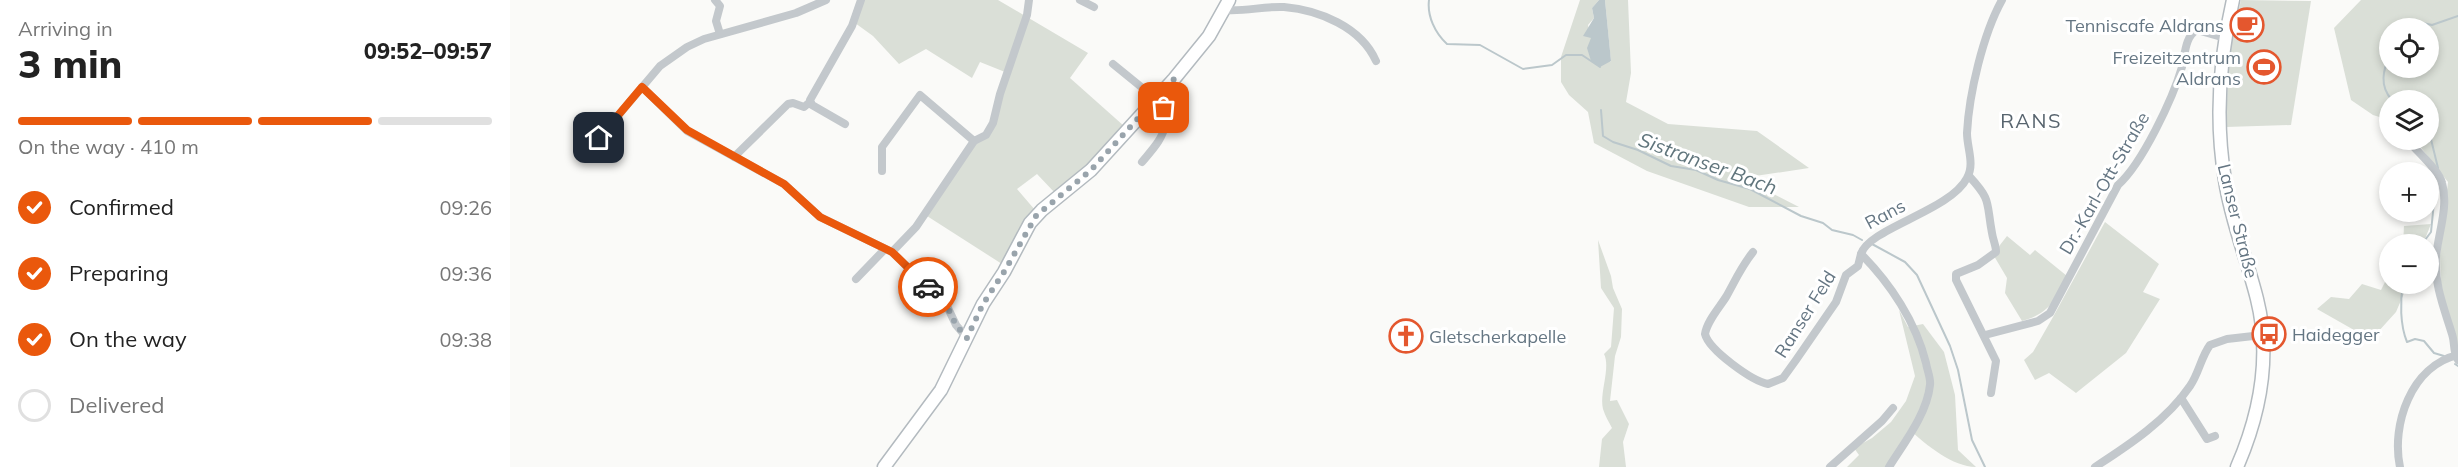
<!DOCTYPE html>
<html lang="en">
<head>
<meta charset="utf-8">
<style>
	:root { --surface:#fff; --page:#f2f2f2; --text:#222; --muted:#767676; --line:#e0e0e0; --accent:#ea580c }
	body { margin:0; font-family:Mulish,sans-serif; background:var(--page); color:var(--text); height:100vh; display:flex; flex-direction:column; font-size:22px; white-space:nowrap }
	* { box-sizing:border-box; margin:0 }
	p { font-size:20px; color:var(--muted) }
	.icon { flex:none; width:33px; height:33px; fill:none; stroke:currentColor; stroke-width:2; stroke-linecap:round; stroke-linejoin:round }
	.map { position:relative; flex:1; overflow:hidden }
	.drawer { display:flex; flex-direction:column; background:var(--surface); width:510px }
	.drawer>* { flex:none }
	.buttons { position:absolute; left:1869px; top:18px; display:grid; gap:12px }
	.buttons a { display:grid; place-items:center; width:60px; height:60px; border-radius:50%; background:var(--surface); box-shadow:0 3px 9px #0003; font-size:30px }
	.pin { position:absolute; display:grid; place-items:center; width:51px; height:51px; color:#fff; margin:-26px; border-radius:12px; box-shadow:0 3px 9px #0006 }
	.courier { position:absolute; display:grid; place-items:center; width:60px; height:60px; margin:-30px; border:4px solid #ea580c; border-radius:50%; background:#fff; color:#222; box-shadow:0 2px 8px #0007 }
	.summary em { font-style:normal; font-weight:800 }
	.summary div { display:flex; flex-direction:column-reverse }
	.summary { display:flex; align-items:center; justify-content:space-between; height:102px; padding:0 18px }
	h1 { font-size:39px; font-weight:800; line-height:45px }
	.bar { display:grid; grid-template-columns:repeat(4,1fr); gap:9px 6px; align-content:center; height:72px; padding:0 18px }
	.bar i { height:8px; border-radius:4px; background:var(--line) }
	.bar .current { background:var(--accent) }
	.bar p { grid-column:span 4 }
	ol { padding:0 18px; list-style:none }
	li { display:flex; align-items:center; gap:18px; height:66px }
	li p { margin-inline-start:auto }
	li .icon { padding:6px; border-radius:50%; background:var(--accent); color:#fff; stroke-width:4 }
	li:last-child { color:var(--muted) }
	li i { width:33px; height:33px; border:3px solid var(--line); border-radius:50% }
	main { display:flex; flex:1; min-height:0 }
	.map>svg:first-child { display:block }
	.green { fill:#dadfd7; fill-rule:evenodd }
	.water { fill:#bbc7cb }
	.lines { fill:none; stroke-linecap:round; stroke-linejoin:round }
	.stream { stroke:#bbc7cb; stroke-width:2 }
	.secondary-casing { stroke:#b3babf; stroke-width:15 }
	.minor { stroke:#c3c8cc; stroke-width:8 }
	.secondary { stroke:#fff; stroke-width:12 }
	.done { stroke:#99a4ac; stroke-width:6; stroke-dasharray:0 10.8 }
	.route { stroke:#ea580c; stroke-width:8 }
	.labels { text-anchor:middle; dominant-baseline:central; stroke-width:6; stroke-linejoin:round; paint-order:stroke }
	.poi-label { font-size:18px; fill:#657683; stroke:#fff; text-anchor:end }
	.street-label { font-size:18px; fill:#657683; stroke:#fff }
	.neighbourhood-label { font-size:20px; letter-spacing:1.5px; fill:#57646e; stroke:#fff }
	.water-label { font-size:20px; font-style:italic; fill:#60757c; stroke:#fff }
</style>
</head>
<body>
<main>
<section class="drawer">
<div class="summary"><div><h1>3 min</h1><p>Arriving in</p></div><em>09:52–09:57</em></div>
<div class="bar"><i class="current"></i><i class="current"></i><i class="current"></i><i></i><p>On the way · 410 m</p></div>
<ol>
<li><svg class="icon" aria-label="check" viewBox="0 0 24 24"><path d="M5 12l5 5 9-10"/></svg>Confirmed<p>09:26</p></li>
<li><svg class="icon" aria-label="check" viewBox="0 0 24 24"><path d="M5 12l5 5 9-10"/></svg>Preparing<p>09:36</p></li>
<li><svg class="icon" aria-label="check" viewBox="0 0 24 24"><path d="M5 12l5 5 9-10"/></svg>On the way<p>09:38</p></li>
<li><i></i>Delivered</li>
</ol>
</section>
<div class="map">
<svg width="1948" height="467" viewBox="0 0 1948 467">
	<rect width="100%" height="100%" fill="#fafaf8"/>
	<g class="green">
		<polygon points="354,0 488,0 578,53 560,78 614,126 575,170 545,193 527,174 507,189 525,210 492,264 417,216 464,145 476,138 500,74 470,62 462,78 416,49 389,64 363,36 345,23"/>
		<polygon points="1070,0 1089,0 1082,8 1084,18 1078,25 1081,38 1101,62 1095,0 1118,0 1121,73 1116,102 1158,124 1247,131 1299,168 1232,178 1289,207 1239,207 1137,171 1084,143 1078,112 1059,95 1051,82 1051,57"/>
		<polygon points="1731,0 1801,1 1781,125 1716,127 1719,52"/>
		<path d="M1851 0H1948V352L1931 288 1930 256 1938 182 1905 140H1918V100H1880L1879 120 1863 115 1841 100 1824 28ZM1880 28H1918V68H1880Z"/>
		<polygon points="1595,222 1649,264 1633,292 1650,299 1616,353 1566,393 1539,373 1525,380 1514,360 1523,352 1543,317"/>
		<polygon points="1921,224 1913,244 1893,244 1894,226"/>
		<path d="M1497 236 1520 255 1525 250 1557 276C1544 300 1541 313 1512 321L1495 293 1497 278 1484 256 1490 245Z"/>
		<path d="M1088 240 1101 276 1103 288 1112 309 1111 337 1105 356 1100 401 1107 400 1119 424 1113 442 1116 467H1089L1092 439 1102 428C1099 422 1095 416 1093 409 1089 393 1101 368 1094 354L1101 347 1104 308 1091 288Z"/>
		<polygon points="1879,274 1880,284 1898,284 1886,312 1867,333 1844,330 1807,309 1821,297 1839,299 1852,284 1871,290"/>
		<path d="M1389 310 1398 327 1413 324 1434 352 1445 395 1448 450 1466 467C1443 467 1416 445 1399 429L1377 467H1337L1349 455 1344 448 1362 438 1381 422 1396 401 1405 376Z"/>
	</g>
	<polygon class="water" points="1089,0 1095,0 1101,61 1090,67 1081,61 1077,48 1081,38 1073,36 1084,18 1082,8"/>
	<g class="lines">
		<g class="stream">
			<path d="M919 0C917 16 925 33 937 44L970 45 1013 69 1042 65 1056 55H1072L1090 67"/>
			<polyline points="1910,28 1913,23 1922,25 1948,16"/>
			<path d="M1880 54C1873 70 1869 86 1882 100"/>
			<polyline points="1091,110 1093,136 1103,142 1128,150 1161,166 1186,170 1208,180 1240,189 1291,216 1313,223 1322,230 1343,235 1352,240"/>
			<polyline points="1918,127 1928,168"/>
			<polyline points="1362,244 1395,262 1407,275 1440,346 1448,370 1462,440 1475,467"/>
			<polyline points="1912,244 1921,232 1926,182"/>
			<path d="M1893 284C1890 301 1890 325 1897 342L1905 339 1914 341 1924 353 1934 356"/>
			<polyline points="1945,364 1948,366"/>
		</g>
		<g class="secondary-casing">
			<g id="secondary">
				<path d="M1723 0C1709 60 1705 120 1715 180 1721 221 1737 259 1747 299 1761 355 1750 414 1727 467"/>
				<polyline points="374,467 431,390 473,304 494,272 520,223 532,210 581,170 664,79 699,36 719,0"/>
			</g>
		</g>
		<g class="minor">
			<polyline points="205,0 210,6 206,21 210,34"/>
			<polyline points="570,0 584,7"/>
			<path d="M714 10C734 12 754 6 774 7 809 10 851 27 866 61"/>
			<polyline points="603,64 646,99"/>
			<polyline points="132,87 177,131 274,184 310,217 382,252 437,306 446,325 457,338"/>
			<polyline points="335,124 302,105 300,100 342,26 351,0"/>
			<polyline points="1875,126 1880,127"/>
			<polyline points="89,138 150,66 177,47 194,39 286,13 316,0"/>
			<path d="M1898 140C1907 152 1929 170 1932 183 1939 206 1928 234 1926 257 1924 284 1934 308 1942 334 1945 343 1943 353 1948 360"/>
			<polyline points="224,157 278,104 283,103 294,107 300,102"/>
			<path d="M632 162C641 151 653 139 655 125 659 106 650 105 666 85L665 82"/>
			<polyline points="372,171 372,147 410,95 464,141"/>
			<path d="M1459 176C1482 201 1476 201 1482 233 1483 240 1486 245 1486 252L1468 265 1446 274V280L1486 361 1481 393"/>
			<polyline points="382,252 406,227 464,141 476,135 483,123 490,94 517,15 519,0"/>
			<path d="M1243 252C1231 267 1225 281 1216 297 1209 308 1197 321 1195 334 1199 350 1242 381 1258 384L1273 378 1286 360 1326 302 1336 275 1348 266 1351 254"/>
			<polyline points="346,279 375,249"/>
			<path d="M1475 335 1528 321 1540 313 1608 185C1632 164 1663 98 1672 67 1675 55 1675 36 1687 30L1715 38"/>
			<polyline points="1671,398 1697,439 1705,436"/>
			<polyline points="1320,467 1372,421 1383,408"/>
			<path d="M1379 467C1394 443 1417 414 1420 385 1421 378 1417 370 1416 363 1406 322 1380 283 1351 254 1359 228 1440 211 1457 178 1465 164 1457 148 1457 133 1459 94 1473 34 1492 0"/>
			<path d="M1585 467C1619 445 1657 420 1680 386 1689 373 1691 357 1700 345L1717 339 1752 335"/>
			<path d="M1890 467C1881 425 1901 366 1948 355"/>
		</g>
		<use href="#secondary" class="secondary"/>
	</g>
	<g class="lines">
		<polyline class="done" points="418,287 437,306 446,325 457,338 473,304 494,272 526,216 581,170 664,79 666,85 654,108"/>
		<polyline class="route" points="89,138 132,87 177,130 274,184 310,217 382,252 418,287"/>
	</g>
	<defs>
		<g id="cafe-ring" transform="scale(1.725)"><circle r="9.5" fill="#fff" stroke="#e4572e" stroke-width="1.5"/><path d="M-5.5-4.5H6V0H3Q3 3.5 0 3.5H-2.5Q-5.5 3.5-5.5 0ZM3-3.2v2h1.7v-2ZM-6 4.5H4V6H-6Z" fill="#e4572e"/></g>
		<g id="stadium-ring" transform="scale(1.725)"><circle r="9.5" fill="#fff" stroke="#e4572e" stroke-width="1.5"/><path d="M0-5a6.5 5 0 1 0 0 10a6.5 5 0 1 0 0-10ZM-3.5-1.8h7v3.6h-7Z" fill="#e4572e"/></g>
		<g id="bus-ring" transform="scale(1.725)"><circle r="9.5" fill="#fff" stroke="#e4572e" stroke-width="1.5"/><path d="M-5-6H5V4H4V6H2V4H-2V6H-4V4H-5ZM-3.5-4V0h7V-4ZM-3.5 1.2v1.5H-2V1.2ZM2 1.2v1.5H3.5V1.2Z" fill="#e4572e"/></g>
		<g id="church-ring" transform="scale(1.725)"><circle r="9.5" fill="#fff" stroke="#e4572e" stroke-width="1.5"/><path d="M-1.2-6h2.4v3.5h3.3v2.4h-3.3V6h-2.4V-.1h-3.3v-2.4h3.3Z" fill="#e4572e"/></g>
	</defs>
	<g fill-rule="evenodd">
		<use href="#cafe-ring" x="1737" y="25"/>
		<use href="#stadium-ring" x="1754" y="67"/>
		<use href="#bus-ring" x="1759" y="334"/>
		<use href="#church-ring" x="896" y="336"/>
	</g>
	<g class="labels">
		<g class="poi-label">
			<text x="1714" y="25">Tenniscafe Aldrans</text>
			<text x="1731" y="57">Freizeitzentrum<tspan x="1731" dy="21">Aldrans</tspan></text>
			<text x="1782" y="334" text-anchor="start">Haidegger</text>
			<text x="919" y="336" text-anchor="start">Gletscherkapelle</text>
		</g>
		<g class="street-label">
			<text transform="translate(1594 183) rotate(-60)">Dr.-Karl-Ott-Straße</text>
			<text transform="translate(1375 214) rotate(-28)">Rans</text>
			<text transform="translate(1728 221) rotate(76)">Lanser Straße</text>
			<text transform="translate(1295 314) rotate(-58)">Ranser Feld</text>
		</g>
		<g class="neighbourhood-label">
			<text x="1521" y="120">RANS</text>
		</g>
		<g class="water-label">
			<text transform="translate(1198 163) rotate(20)">Sistranser Bach</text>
		</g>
	</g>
</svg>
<div class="buttons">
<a><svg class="icon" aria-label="locate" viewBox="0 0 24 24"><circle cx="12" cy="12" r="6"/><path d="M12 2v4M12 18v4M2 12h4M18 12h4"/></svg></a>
<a><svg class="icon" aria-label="layers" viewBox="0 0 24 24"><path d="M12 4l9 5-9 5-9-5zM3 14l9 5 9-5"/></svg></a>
<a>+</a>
<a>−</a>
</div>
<div class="pin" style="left:654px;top:108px;background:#ea580c"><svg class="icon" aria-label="bag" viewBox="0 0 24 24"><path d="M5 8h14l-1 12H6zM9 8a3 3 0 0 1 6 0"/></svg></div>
<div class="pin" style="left:89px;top:138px;background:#1f2937"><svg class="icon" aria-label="home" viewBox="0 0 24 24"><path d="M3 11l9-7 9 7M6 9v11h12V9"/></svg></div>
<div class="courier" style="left:418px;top:287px"><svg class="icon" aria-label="car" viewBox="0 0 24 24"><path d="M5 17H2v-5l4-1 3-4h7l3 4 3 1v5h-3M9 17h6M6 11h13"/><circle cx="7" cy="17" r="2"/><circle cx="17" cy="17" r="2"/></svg></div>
</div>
</main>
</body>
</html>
